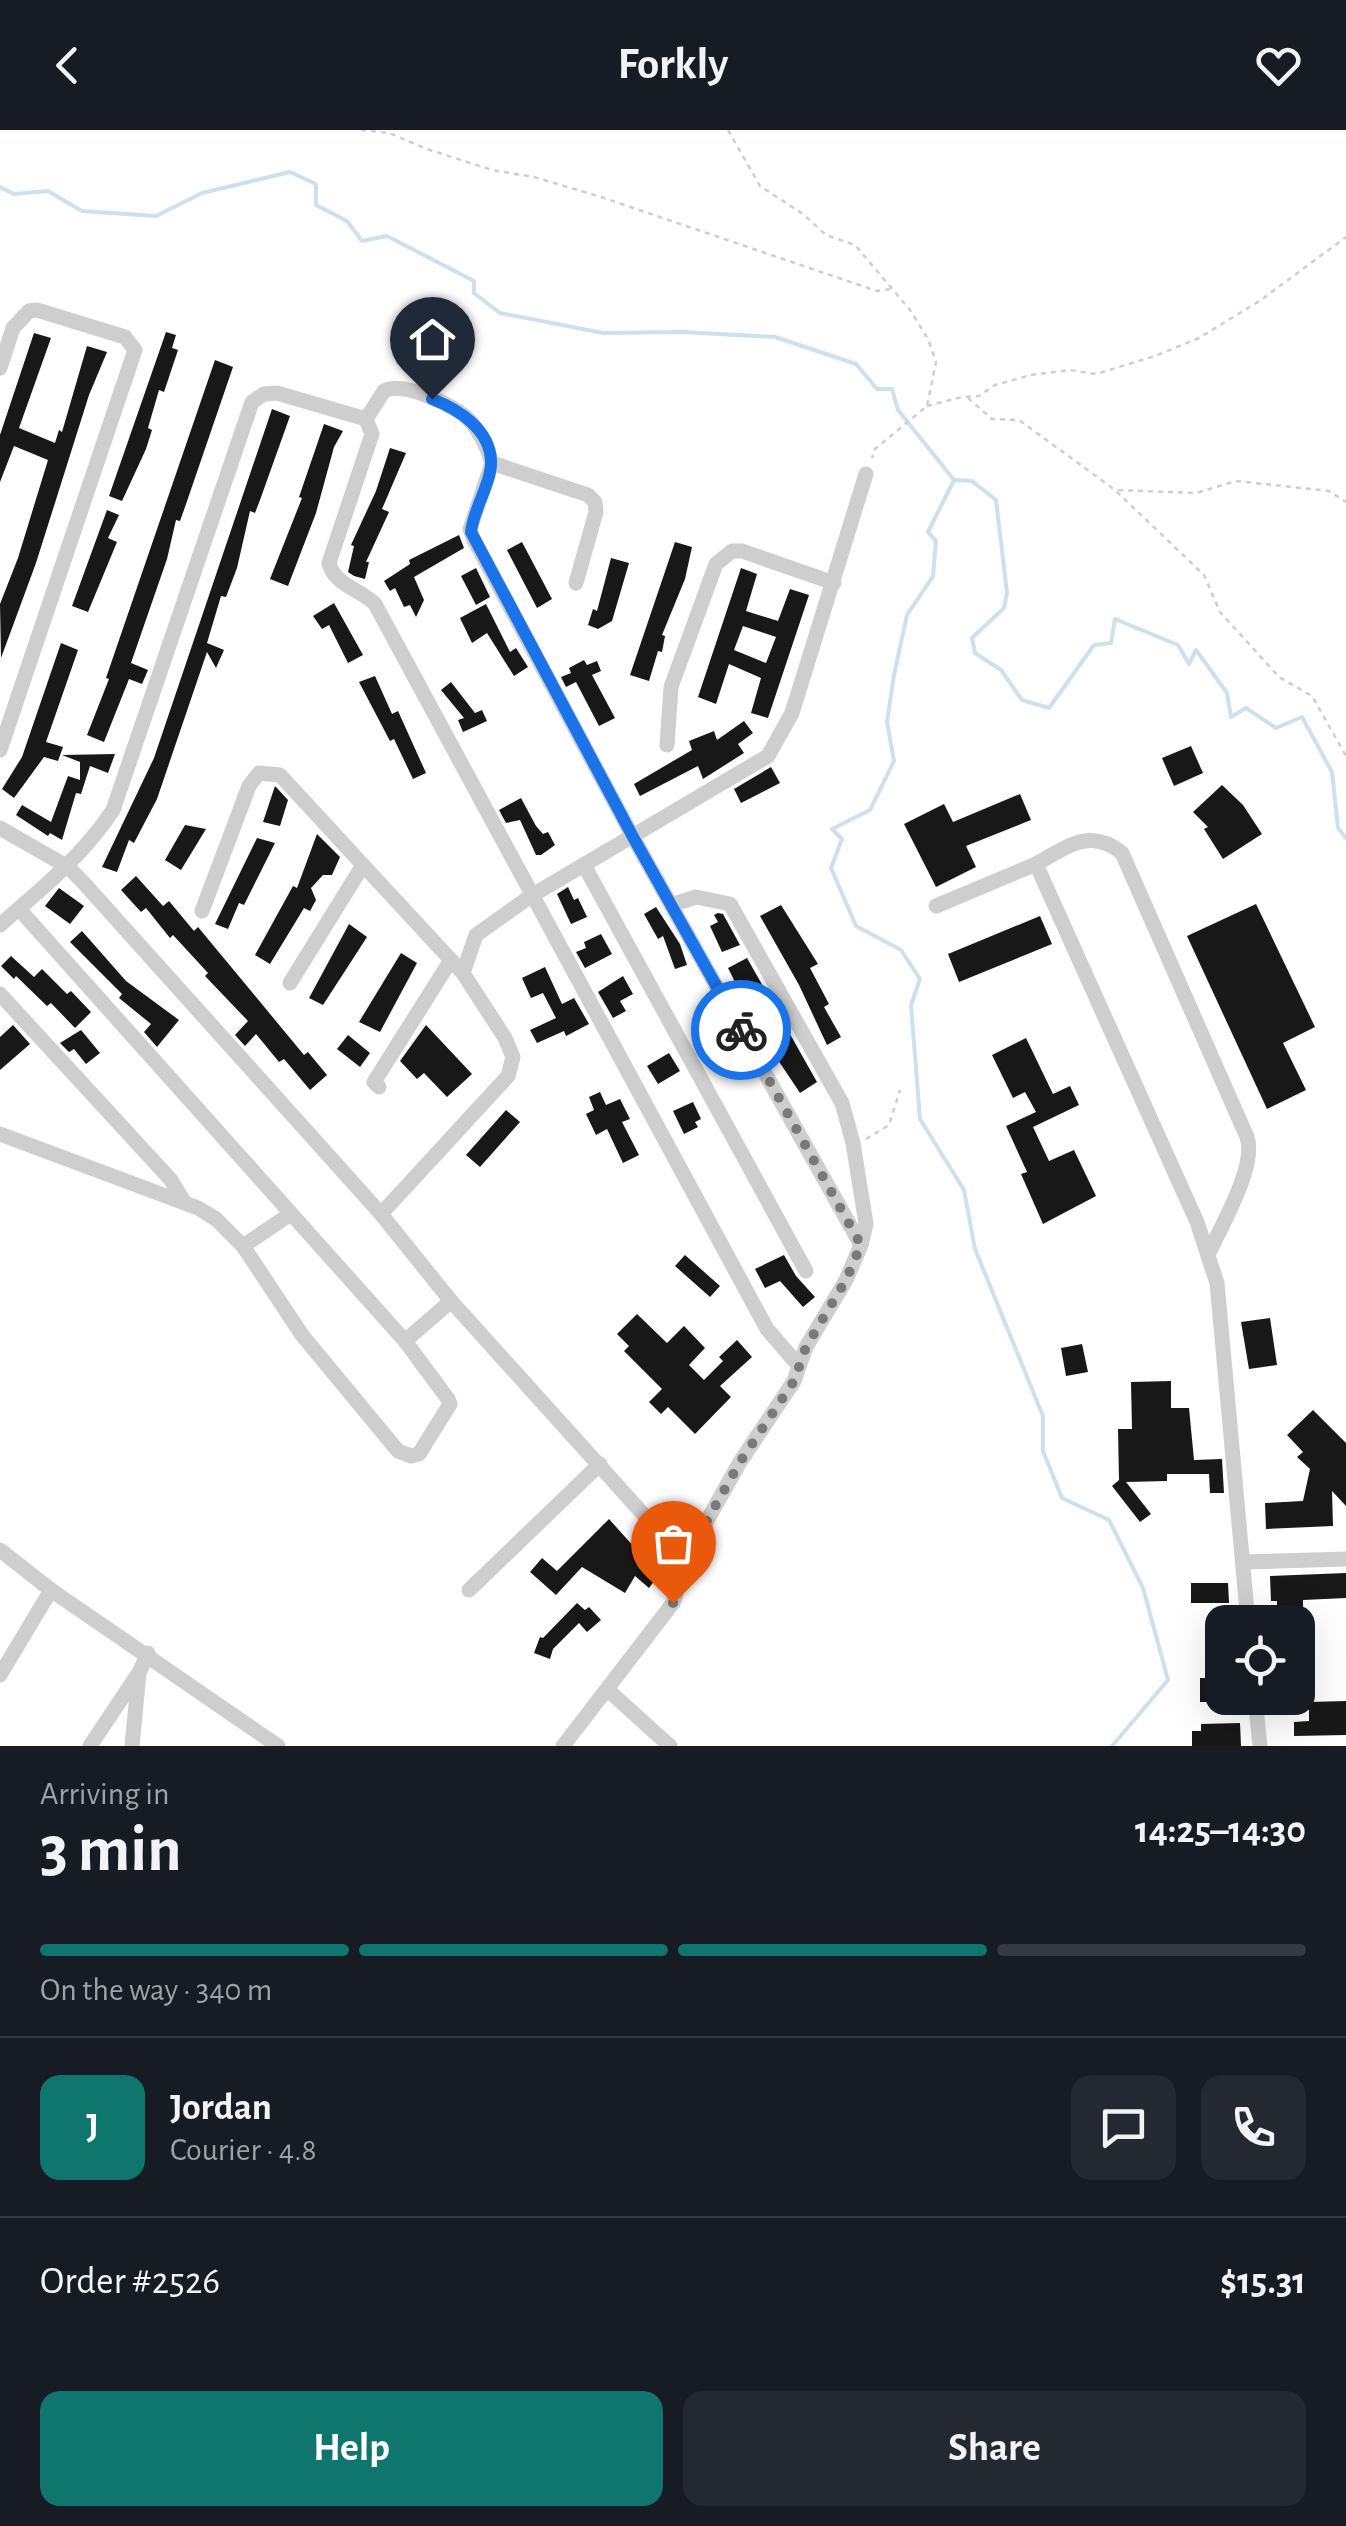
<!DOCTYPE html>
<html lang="en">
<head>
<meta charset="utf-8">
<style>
	:root { --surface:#171b24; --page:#242831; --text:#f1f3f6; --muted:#9ea1a6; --line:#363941; --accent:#0f766e }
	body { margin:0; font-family:"Alegreya Sans",sans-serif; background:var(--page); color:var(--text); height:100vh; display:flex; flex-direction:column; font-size:38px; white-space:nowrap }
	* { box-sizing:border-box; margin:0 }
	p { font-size:32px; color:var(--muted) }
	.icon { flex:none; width:55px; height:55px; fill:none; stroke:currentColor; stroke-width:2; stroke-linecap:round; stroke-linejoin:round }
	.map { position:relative; height:1616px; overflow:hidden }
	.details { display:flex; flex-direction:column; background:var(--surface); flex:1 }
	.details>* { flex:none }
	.buttons { position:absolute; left:1205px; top:1475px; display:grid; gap:20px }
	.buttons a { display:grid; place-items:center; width:110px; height:110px; border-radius:20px; background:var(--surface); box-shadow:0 10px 40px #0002; font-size:50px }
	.pin { position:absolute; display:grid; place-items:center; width:85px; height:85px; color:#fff; margin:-102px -42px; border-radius:50% 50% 50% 0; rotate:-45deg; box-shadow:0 0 10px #0007 }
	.pin .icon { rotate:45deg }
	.courier { position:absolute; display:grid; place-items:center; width:100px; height:100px; margin:-50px; border:8px solid #1a73e8; border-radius:50%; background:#fff; color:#222; box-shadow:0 2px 12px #0007 }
	.head em { font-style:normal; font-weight:600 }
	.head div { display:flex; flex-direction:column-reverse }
	.head { display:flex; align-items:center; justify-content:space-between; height:170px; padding:0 40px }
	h1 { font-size:65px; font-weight:600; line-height:75px }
	.bar { display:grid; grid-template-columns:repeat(4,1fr); gap:15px 10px; align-content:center; height:120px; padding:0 40px }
	.bar i { height:12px; border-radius:8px; background:var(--line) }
	.bar .active { background:var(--accent) }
	.bar p { grid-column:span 4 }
	.line { display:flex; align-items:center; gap:25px; padding:0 40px; border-top:2px solid var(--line) }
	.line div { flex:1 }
	.round { display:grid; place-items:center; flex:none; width:105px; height:105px; border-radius:20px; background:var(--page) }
	.button { display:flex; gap:20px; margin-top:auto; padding:20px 40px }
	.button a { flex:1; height:115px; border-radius:20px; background:var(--accent); color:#fff; font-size:40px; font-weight:600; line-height:115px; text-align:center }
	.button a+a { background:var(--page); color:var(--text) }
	header { display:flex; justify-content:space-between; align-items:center; height:130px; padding:0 40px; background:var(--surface); font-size:45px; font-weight:600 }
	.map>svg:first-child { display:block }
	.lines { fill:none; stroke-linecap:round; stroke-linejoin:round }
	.stream { stroke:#cce1ed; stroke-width:4 }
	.building { fill:#181818; fill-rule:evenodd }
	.path { stroke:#cecece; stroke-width:2.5; stroke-dasharray:5 5; stroke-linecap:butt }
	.minor { stroke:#cecece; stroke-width:15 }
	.done { stroke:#797979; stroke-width:10; stroke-dasharray:0 18 }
	.route { stroke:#1a73e8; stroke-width:12 }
</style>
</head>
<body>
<header><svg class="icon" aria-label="back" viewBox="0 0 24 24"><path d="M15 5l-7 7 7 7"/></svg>Forkly<svg class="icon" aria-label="heart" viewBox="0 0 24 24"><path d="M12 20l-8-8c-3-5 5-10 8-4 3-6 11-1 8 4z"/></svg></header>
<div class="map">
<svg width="1346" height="1616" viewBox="0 0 1346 1616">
	<rect width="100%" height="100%" fill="#fff"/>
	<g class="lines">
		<g class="stream">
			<polyline points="0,57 14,64 48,61 82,81 156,86 202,63 290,42 316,54 316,75 347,91 362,111 387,106 474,151 474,163 500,183 603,203 683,202 775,207 856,234 877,259 892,259 898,280 954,350 928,402 936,411 933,446 907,485 894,545 887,592 894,631 870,680 832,699 842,709 831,738 856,796 901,820 920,849 911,875 920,989 964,1060 975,1119 1043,1286 1043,1321 1062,1368 1109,1390 1143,1458 1168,1550 1112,1616"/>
			<polyline points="954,350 972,351 996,370 1007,463 1004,478 972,508 975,523 1001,540 1022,570 1049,578 1094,515 1111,513 1115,489 1178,515 1189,534 1196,520 1227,563 1231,587 1246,578 1276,598 1302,587 1332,642 1338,698 1346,708"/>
		</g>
	</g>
	<g class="building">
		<polygon points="166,202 176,205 172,218 178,220 164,262 159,260 148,298 152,300 146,319 122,371 109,366"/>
		<polygon points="34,203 51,208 19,298 55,313 59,300 62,302 87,216 107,222 89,265 36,433 1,528 0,474 18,428 48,330 14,316 0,352 0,305"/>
		<polygon points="215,230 233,237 185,377 180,391 176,390 167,429 131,533 148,540 142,554 129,549 104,612 87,605 109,549 106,548"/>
		<polygon points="272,279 290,286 260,370 255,383 250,381 237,438 226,467 221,466 207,513 224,520 216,538 207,522 157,669 134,713 129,710 117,742 102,737 154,628"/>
		<polygon points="324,294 343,301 334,317 316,383 288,456 270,449 302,368 299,367"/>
		<polygon points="390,318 406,323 382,379 389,382 366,432 369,432 365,449 354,446 348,442 354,416 351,415 376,361"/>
		<polygon points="107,380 119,385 108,408 117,412 88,482 72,476"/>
		<polygon points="459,405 464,418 414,447 424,470 416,487 410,475 404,477 395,458 390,461 384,451 410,434 409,430"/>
		<polygon points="522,412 552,469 537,478 507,420"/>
		<polygon points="675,412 692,417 685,449 662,505 665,506 662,522 658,521 649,551 630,545"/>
		<polygon points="611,428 629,433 612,491 598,499 588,495 593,479 597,481"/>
		<polygon points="476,438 490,467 476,475 461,446"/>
		<path d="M741 438 757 444 746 481 778 491 790 459 809 465 768 588 751 583 761 548 729 534 716 574 698 567ZM743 496 776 507 766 533 734 520Z"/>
		<polygon points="334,473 363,525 348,533 329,495 322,499 313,486"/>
		<polygon points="486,474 510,522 516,518 528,537 514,546 487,503 472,513 460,488"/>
		<polygon points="61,513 78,520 46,612 63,617 58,631 44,627 14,668 2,659 22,627"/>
		<polygon points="584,530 587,535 597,531 601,541 592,545 615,588 599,596 576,552 566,557 561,547 571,543 569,538"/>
		<polygon points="375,546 392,584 398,581 426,643 413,649 394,609 390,611 359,552"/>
		<polygon points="451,552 475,583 482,580 487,591 463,602 458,590 464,588 441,560"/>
		<polygon points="744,591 753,603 738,614 744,623 703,649 698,636 640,666 634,654 692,620 689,611 714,601 717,610"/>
		<polygon points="1191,616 1203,643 1174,656 1162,628"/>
		<polygon points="115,624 108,643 90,636 81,664 76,663 62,710 50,703 48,706 16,685 22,675 51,692 68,646 80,650 80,632 62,625"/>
		<polygon points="771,637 780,653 741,673 734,659"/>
		<polygon points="1222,655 1243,675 1262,704 1223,729 1204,699 1208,697 1193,682"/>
		<polygon points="275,656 288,670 280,696 263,692"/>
		<polygon points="1020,664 1031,690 966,716 976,737 936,757 904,694 944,674 953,692"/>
		<polygon points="521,668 536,696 543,704 548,702 555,715 541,725 536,725 520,690 506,693 499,680"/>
		<polygon points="185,695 206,699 181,740 165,730"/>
		<polygon points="317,704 340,727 332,745 323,745 311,758 316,770 310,781 304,778 270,834 255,825 293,756 297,758"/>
		<polygon points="257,708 275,713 244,775 239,773 228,799 215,794"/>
		<polygon points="136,746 163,776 169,771 194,801 198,797 304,925 308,922 327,945 310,960 284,929 279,932 256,904 245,916 235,905 248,891 205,846 208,843 173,805 170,808 146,778 141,782 121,760"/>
		<polygon points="568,757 574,770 578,768 587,787 571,794 557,764"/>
		<polygon points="59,758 84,776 70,794 45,776"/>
		<polygon points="1256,774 1315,897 1283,913 1306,960 1267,979 1187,806"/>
		<polygon points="781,775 818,834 810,838 829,874 824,877 841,907 827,915 799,855 760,786"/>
		<polygon points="656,777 680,814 687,835 675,839 663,806 658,809 644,784"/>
		<polygon points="718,783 723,784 740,815 722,822 710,796 718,792 714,785"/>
		<polygon points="1040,786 1052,814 959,852 948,824"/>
		<polygon points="349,794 367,807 323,875 309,868"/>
		<polygon points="82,801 126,851 179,890 157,917 144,902 151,894 119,868 122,864 70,812"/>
		<polygon points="601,804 612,824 585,838 576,822 586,818 584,812"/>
		<polygon points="401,823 417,833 380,902 359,892"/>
		<polygon points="11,826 34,847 42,839 67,864 71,861 91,882 75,898 51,873 47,876 16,846 14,849 1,836"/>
		<polygon points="747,828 817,952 800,963 776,927 742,855 738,858 728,838"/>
		<polygon points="545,837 562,874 574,868 589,894 566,906 564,901 537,913 530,900 556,888 543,863 531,868 522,848"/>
		<polygon points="623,846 633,864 620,871 626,881 613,888 598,862"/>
		<polygon points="13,895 30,914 0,940 0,907"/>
		<polygon points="426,895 472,944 447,967 424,943 417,949 400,931"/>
		<polygon points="81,900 100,923 86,934 74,919 69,922 60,913"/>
		<polygon points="348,905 370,923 360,937 337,919"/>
		<polygon points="1026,908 1053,964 1070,956 1079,975 1033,997 1049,1031 1074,1020 1096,1066 1043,1094 1021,1044 1027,1042 1006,996 1036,982 1025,962 1013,968 992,925"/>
		<polygon points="669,923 680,941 658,954 647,936"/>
		<polygon points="600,962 606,975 620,969 630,989 622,992 639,1025 623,1033 607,999 596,1005 586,984 594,980 589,967"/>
		<polygon points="693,972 701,989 695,992 698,997 684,1004 673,981"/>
		<polygon points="506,980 520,992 480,1037 466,1025"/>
		<polygon points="685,1125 720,1156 710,1167 675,1136"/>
		<polygon points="784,1125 796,1146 815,1167 803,1177 780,1151 765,1158 755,1139"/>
		<polygon points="637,1184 667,1213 684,1196 705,1218 689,1235 704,1250 723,1231 719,1227 737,1210 752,1227 720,1256 731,1267 695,1304 668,1277 661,1284 649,1272 662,1259 624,1221 629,1216 617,1204"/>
		<polygon points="1270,1188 1277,1235 1249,1239 1241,1192"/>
		<polygon points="1082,1214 1088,1242 1066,1246 1061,1218"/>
		<polygon points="1171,1251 1171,1278 1189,1278 1194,1330 1222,1329 1224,1363 1210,1363 1209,1344 1167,1344 1167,1351 1126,1352 1151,1384 1140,1392 1112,1356 1119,1350 1118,1299 1132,1299 1131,1252"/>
		<polygon points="1313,1280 1346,1313 1346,1376 1332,1361 1333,1396 1266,1399 1265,1373 1303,1371 1310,1339 1297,1327 1303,1322 1287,1305"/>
		<polygon points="609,1389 644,1428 649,1421 666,1435 649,1458 635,1446 625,1463 582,1437 556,1465 530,1442 542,1428 557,1441"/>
		<polygon points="1346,1443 1346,1468 1303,1470 1303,1492 1277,1492 1277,1471 1271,1471 1270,1446"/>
		<polygon points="1191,1453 1228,1453 1229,1473 1191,1473"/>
		<polygon points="577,1473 585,1480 589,1477 601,1490 587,1502 579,1493 553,1519 550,1529 534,1523 540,1507 543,1508"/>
		<rect x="1200" y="1548" width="22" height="24"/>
		<polygon points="1346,1571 1346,1605 1294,1606 1294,1592 1309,1591 1309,1572"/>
		<polygon points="1240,1593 1241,1616 1192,1616 1192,1601 1201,1601 1201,1594"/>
	</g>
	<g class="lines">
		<g class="path">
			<polyline points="361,0 389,3 427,19 492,40 534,47 601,67 877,161 891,159"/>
			<polyline points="728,0 760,56 803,84 826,105 855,115 910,180 928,209 936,232 927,276 875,319 872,328"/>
			<polyline points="968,268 992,289 1019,290 1115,360 1204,445 1220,482 1279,547 1312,566 1346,626"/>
			<polyline points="927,276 962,267 979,266 995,255 1031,245 1070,240 1096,244 1155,226 1199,208 1261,170 1346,107"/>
			<polyline points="1118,360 1196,363 1236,351 1329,361 1346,372"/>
			<polyline points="866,1009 889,995 900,960"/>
		</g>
		<g class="minor">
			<polyline points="0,238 13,198 29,181 37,180 125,207 135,220 0,620"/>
			<path d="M366 289 372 304 329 433C334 455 360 459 375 474L767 1199 799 1236"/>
			<polyline points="492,333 470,399 473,408 633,707 861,1115"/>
			<polyline points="667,615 671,557 716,434 732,421 742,421 834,453"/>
			<path d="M0 698 68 737 82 751 381 1084 451 1171 671 1415C681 1438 682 1449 673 1473L563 1616"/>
			<path d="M1036 734C1067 717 1090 697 1122 723L1247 1007C1257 1036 1221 1096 1208 1125"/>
			<polyline points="584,735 806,1141"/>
			<polyline points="671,775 696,767 730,774 842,973 853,1013 866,1094 861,1115 846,1150 806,1217 794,1251 740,1332 681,1437"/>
			<polyline points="936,776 1036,734 1197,1092 1217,1153 1248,1492"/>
			<polyline points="19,779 405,1211 448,1269 450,1274 419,1324 411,1326 398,1321 302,1205 243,1116"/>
			<polyline points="202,781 249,656 259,643 280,645 363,735"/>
			<path d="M0 795C42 758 82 727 113 680L252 272 264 264 277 263 366 289 384 261C402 250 457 276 470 291 481 303 487 317 492 333L588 365 595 372 596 382 576 453"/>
			<polyline points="463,843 476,805 531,766 768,626 792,583 866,344"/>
			<polyline points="290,853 363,735 463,843 505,908 513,927 508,946 381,1084"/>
			<polyline points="0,864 171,1050 183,1070"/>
			<polyline points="379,957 374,952 451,830"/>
			<polyline points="0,1004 198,1078 216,1089 243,1116 289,1085"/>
			<polyline points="405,1211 451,1171"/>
			<polyline points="0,1420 51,1460 0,1545"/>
			<polyline points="1243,1432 1346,1429"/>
			<polyline points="51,1460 278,1616"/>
			<polyline points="469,1460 600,1334"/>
			<polyline points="609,1561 670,1616"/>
			<polyline points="1255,1568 1260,1616"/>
			<polyline points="90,1616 138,1544"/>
			<polyline points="132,1616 139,1543 148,1523"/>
		</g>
	</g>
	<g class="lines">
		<polyline class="done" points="673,1473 680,1454 681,1437 740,1332 794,1251 806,1217 846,1150 861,1115 741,900"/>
		<path class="route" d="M432 269C458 279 490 299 491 331 492 352 473 380 471 402L633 707 741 900"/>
	</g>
</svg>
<div class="buttons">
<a><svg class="icon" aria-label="locate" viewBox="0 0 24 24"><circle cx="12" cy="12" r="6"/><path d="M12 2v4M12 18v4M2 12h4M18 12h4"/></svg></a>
</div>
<div class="pin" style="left:673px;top:1473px;background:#ea580c"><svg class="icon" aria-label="bag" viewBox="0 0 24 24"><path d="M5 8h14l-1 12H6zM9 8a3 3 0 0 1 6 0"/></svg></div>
<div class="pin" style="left:432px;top:269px;background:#1f2937"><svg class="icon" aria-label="home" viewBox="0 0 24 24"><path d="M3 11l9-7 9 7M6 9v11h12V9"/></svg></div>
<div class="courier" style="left:741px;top:900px"><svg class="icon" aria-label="bike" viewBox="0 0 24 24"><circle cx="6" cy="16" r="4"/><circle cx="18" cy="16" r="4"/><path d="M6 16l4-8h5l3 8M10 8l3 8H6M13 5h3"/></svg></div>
</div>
<section class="details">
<div class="head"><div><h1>3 min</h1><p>Arriving in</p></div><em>14:25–14:30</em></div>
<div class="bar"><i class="active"></i><i class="active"></i><i class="active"></i><i></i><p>On the way · 340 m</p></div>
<div class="line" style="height:180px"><b class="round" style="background:var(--accent);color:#fff">J</b><div><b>Jordan</b><p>Courier · 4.8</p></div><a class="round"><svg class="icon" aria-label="chat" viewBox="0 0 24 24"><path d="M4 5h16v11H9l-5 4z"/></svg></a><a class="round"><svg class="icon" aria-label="phone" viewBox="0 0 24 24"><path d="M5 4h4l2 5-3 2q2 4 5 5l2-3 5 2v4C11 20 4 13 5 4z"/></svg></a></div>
<div class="line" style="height:130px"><div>Order #2526</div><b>$15.31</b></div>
<div class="button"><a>Help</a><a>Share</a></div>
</section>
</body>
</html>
